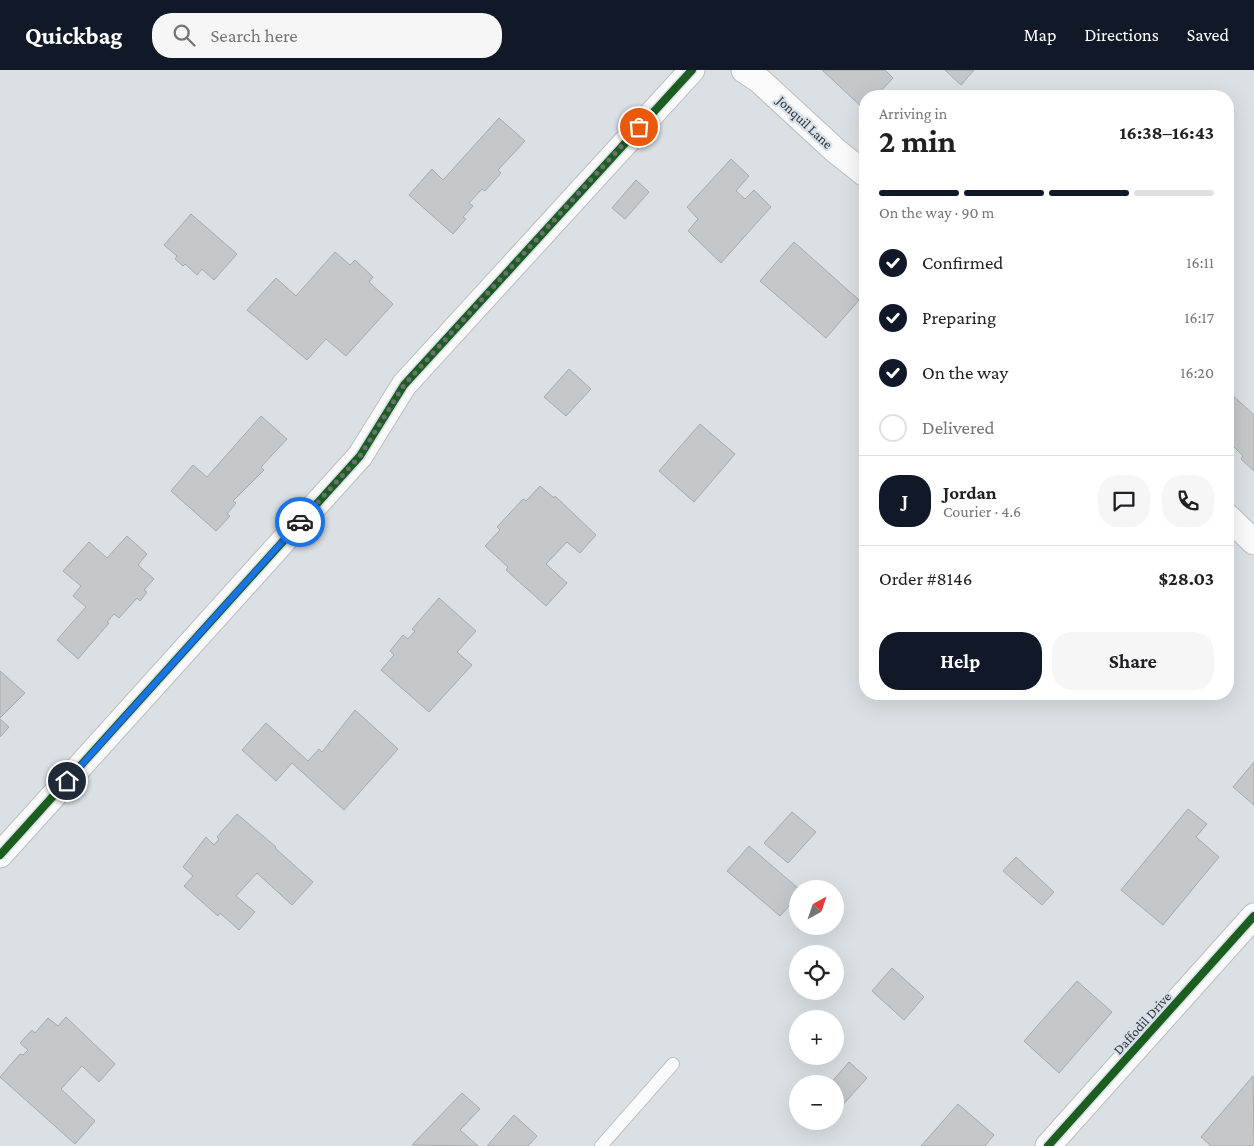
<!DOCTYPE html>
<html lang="en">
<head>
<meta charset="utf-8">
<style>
	:root { --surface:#fff; --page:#f6f6f6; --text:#202124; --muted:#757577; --line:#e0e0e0; --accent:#111827 }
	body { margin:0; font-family:"Crimson Pro",serif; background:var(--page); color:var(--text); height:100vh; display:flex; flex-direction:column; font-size:19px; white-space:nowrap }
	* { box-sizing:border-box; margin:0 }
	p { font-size:16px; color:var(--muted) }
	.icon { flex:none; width:28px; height:28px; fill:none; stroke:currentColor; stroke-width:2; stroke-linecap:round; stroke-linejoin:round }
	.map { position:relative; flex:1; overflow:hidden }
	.sheet { position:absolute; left:859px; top:20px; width:375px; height:610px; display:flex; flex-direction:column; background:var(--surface); border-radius:20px; box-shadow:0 5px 20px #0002 }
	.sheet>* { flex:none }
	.needle { width:32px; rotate:40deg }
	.fabs { position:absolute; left:789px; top:810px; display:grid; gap:10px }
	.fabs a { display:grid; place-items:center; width:55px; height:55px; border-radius:50%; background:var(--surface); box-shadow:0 5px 20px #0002; font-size:25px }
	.pin { position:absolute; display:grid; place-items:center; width:42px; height:42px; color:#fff; margin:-21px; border:2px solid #fff; border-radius:50%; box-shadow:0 1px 5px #0007 }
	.courier { position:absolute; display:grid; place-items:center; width:50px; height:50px; margin:-25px; border:4px solid #1a73e8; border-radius:50%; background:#fff; color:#222; box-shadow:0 1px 6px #0007 }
	.head em { font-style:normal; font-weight:700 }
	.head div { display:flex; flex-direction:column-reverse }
	.head { display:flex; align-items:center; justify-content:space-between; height:85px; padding:0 20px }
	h1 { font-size:32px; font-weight:700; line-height:38px }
	.bar { display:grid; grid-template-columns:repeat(4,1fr); gap:8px 5px; align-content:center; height:60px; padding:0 20px }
	.bar i { height:6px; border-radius:4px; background:var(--line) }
	.bar .active { background:var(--accent) }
	.bar p { grid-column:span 4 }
	.line { display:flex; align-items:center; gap:12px; padding:0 20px; border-top:1px solid var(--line) }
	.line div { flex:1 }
	.round { display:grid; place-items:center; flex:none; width:52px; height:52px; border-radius:20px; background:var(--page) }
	ol { padding:0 20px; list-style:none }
	li { display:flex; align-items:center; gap:15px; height:55px }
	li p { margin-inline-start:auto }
	li .icon { padding:5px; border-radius:50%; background:var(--accent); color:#fff; stroke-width:4 }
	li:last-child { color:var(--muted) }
	li i { width:28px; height:28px; border:2px solid var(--line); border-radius:50% }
	.cta { display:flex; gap:10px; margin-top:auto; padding:10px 20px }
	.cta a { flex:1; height:58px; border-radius:20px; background:var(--accent); color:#fff; font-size:20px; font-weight:700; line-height:58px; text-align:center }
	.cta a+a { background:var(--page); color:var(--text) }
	header { display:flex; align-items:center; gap:30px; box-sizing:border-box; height:70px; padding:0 25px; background:var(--accent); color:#fff }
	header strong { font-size:24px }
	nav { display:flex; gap:28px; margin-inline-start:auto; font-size:18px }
	.search { width:350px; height:45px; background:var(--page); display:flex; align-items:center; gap:12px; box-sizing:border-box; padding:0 18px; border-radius:20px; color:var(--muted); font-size:19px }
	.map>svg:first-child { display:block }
	.building { fill:#c4c8cb; stroke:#a6aaac }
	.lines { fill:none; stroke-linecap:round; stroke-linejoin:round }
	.service-casing { stroke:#babec2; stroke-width:14 }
	.minor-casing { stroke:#babec2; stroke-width:27 }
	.service { stroke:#fafafb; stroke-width:12 }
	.minor { stroke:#fafafb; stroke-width:25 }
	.cycleway-casing { stroke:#d7e0e8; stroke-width:11 }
	.cycleway { stroke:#1b5e20; stroke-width:8 }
	.done { stroke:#6c7073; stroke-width:5; stroke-dasharray:0 9 }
	.route { stroke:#1a73e8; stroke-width:6 }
	.labels { text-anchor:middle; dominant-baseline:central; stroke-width:4.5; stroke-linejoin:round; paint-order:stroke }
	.street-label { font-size:14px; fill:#303336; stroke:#d7e0e8 }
</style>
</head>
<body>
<header>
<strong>Quickbag</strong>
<div class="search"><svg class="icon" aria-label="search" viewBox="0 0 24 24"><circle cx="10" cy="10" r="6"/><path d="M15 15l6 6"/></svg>Search here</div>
<nav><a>Map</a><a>Directions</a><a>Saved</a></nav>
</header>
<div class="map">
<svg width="1254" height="1076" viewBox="0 0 1254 1076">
	<rect width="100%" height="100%" fill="#dbe0e4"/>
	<g class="building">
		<polygon points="822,0 885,0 893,8 876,26 865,26 864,39"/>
		<polygon points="945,0 974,0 961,15"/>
		<polygon points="499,48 525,71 498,100 501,103 485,121 482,119 469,133 473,136 463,147 466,149 453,164 409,125 432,99 443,110"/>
		<polygon points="731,89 749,106 736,121 745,129 754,120 771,137 721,193 688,161 698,149 687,137"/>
		<polygon points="636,110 649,122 625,149 612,138"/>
		<polygon points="191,144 237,184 214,210 202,199 197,205 185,194 183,196 175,189 177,186 164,175"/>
		<polygon points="794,172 859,230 826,268 760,211"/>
		<polygon points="335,182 350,195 355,190 373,207 369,212 393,234 346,286 326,269 307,290 247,240 276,208 296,226"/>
		<polygon points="569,299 591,319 566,346 544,327"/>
		<polygon points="1228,321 1254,345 1254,401 1241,389 1243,386 1234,377 1231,380 1228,377"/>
		<polygon points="261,346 287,369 261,397 264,400 233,431 236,433 227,444 230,446 216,461 171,421 193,395 207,407"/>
		<polygon points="700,354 735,384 694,432 659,401"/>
		<polygon points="540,416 554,428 555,426 596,465 580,483 567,472 546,494 567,513 546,536 506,500 508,497 485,476 500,460 497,457 523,429 526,431"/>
		<polygon points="127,466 147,484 138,495 154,509 144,520 147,522 140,531 137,528 119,548 114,544 107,552 109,553 78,589 57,570 86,537 73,526 81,516 63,501 89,472 107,488"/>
		<polygon points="439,528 476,561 457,582 472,595 429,642 381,600 394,585 390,581 403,565 408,569 415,561 412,559"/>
		<polygon points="0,601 25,623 0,648"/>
		<polygon points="355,640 398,679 344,740 292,693 276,711 242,680 266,653 308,691 319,679 322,682"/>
		<polygon points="0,649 9,657 0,667"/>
		<polygon points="1254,692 1254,735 1233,717"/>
		<polygon points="1188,739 1207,754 1196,767 1219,787 1163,855 1121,820"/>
		<polygon points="792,742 816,762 788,793 764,773"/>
		<polygon points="237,744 276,777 275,778 313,812 292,835 257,803 236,826 255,842 239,860 220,843 218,846 184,816 193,806 183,797 206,767 214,775 219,769 217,767"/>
		<polygon points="749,776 799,819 798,826 780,846 727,801"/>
		<polygon points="1016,787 1054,822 1042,835 1003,801"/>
		<polygon points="892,898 924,927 904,950 872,921"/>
		<polygon points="1077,911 1112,942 1059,1003 1024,971"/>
		<polygon points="66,947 115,994 99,1012 82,996 61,1019 95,1051 75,1074 0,1007 20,984 23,985 28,980 20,973 32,960 35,963 48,948 58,956"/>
		<polygon points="849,992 867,1008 839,1039 835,1035 835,1014 830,1014"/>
		<polygon points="1253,1006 1254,1074 1252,1076 1211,1076 1201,1067"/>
		<polygon points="462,1023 480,1039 460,1060 478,1076 412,1075"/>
		<polygon points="958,1034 994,1065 985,1076 921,1076"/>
		<polygon points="514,1045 537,1066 528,1076 487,1076"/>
	</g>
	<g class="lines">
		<g class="service-casing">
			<polyline id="service" points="601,1076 673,994"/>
		</g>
		<g class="minor-casing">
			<g id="minor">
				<polyline points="744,0 759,10 836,81 865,104"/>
				<polyline points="1228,447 1254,472"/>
				<polyline points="0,785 360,386 404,315 692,0"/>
				<polyline points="1048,1076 1254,846"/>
			</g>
		</g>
		<use href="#service" class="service"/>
		<use href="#minor" class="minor"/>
		<g class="cycleway-casing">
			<g id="cycleway">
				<polyline points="0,785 360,386 404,315 692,0"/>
				<polyline points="1048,1076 1254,846"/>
			</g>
		</g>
		<use href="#cycleway" class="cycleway"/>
	</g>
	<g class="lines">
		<polyline class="done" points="300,452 360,386 404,315 639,57"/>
		<polyline class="route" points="67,711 300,452"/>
	</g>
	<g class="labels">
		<g class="street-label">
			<text transform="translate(805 52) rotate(43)">Jonquil Lane</text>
			<text transform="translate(1142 953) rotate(-48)">Daffodil Drive</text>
		</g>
	</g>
</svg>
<div class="fabs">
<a><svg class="needle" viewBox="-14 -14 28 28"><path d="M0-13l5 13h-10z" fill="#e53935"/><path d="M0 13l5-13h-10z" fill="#757577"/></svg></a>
<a><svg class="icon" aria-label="locate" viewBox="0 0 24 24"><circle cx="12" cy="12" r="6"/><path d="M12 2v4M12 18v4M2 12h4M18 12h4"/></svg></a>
<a>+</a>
<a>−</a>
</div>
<div class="pin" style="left:639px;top:57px;background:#ea580c"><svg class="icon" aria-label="bag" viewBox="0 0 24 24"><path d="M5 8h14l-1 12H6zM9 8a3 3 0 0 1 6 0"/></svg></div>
<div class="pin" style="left:67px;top:711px;background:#1f2937"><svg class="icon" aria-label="home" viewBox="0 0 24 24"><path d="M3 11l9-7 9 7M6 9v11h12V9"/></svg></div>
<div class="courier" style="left:300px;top:452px"><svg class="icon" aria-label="car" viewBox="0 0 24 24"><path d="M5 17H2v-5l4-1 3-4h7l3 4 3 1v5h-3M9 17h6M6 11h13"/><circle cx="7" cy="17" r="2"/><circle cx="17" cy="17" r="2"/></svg></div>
<section class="sheet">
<div class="head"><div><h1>2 min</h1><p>Arriving in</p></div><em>16:38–16:43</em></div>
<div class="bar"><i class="active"></i><i class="active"></i><i class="active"></i><i></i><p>On the way · 90 m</p></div>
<ol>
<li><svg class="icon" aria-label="check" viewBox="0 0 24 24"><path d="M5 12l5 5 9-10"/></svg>Confirmed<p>16:11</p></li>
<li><svg class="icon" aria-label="check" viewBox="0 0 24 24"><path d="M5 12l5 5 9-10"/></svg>Preparing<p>16:17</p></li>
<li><svg class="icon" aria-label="check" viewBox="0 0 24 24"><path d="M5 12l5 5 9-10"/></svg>On the way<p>16:20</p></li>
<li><i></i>Delivered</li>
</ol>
<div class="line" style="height:90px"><b class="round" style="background:var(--accent);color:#fff">J</b><div><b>Jordan</b><p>Courier · 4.6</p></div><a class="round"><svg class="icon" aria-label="chat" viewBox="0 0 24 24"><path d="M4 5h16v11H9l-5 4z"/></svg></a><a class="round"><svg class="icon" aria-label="phone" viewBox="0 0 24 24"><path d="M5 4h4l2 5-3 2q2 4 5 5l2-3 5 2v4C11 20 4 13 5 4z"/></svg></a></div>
<div class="line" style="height:65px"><div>Order #8146</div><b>$28.03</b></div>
<div class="cta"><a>Help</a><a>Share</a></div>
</section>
</div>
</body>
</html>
